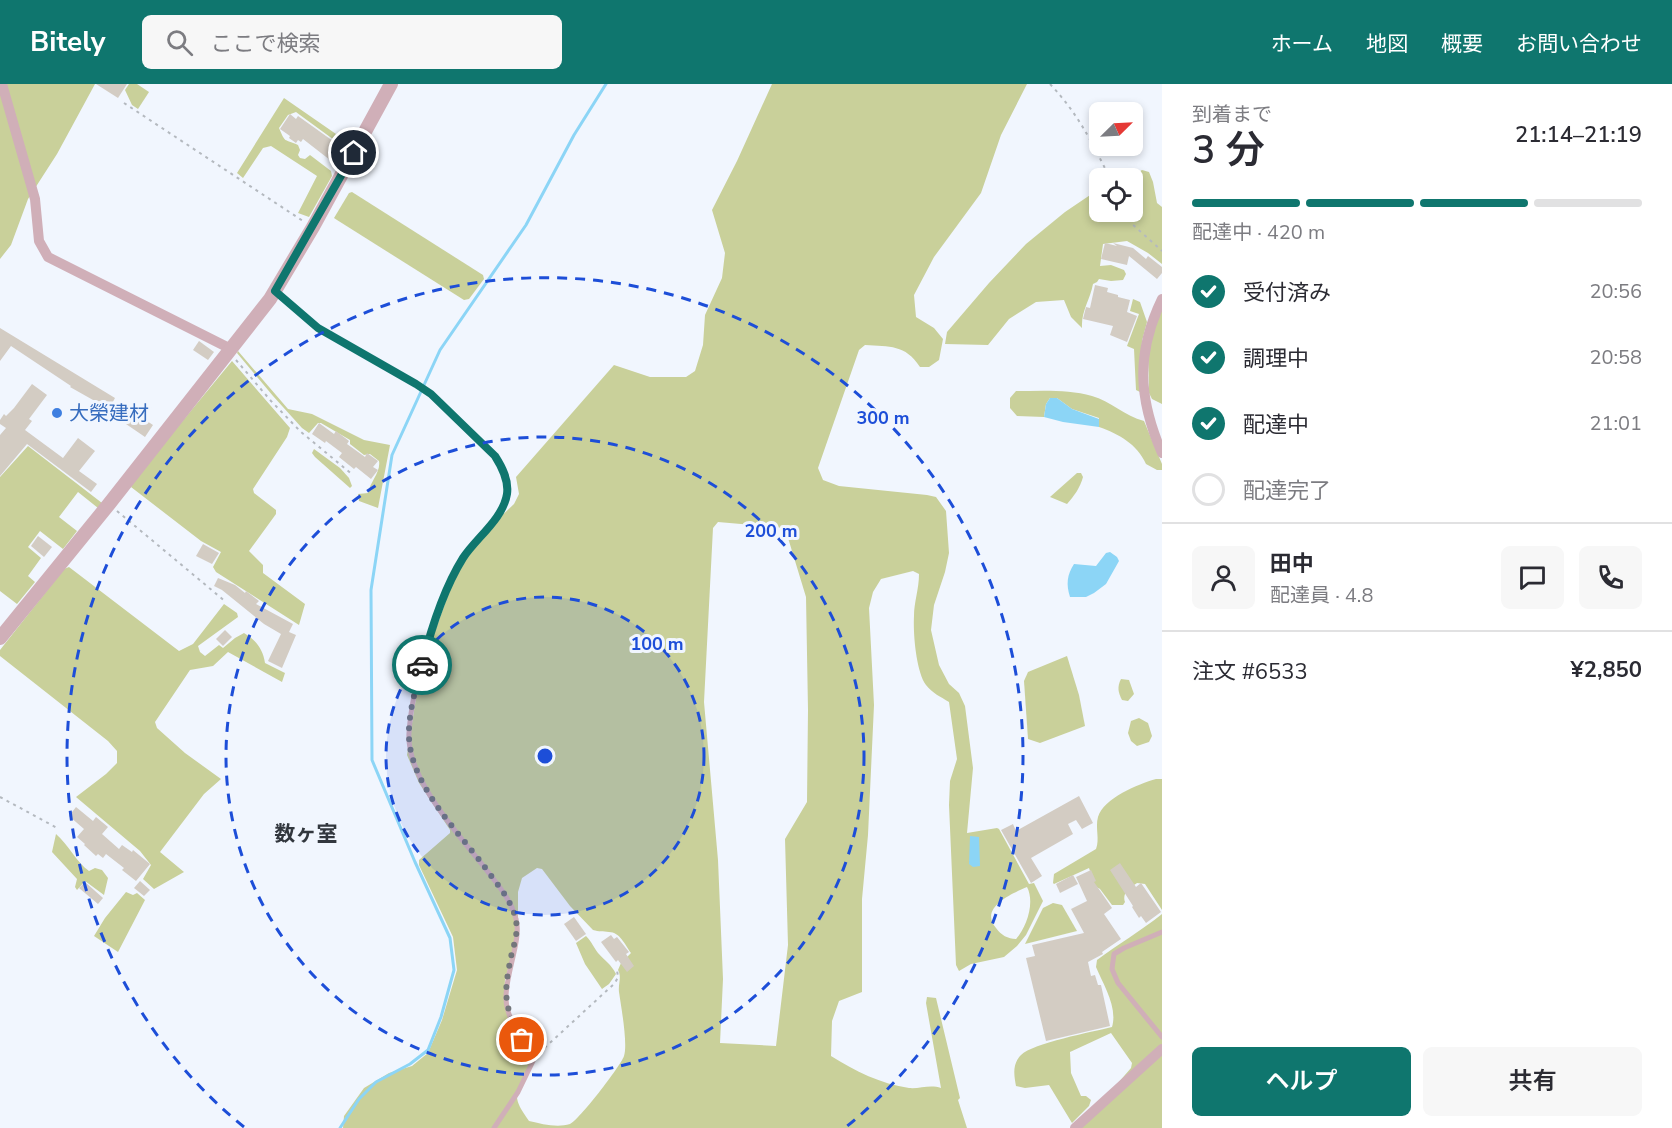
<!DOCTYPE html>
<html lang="ja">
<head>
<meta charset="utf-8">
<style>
	:root { --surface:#fff; --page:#f7f7f7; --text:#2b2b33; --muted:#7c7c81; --line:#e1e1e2; --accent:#0f766e }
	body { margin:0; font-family:"Nunito Sans","Noto Sans JP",sans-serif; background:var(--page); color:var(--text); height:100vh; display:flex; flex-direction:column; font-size:22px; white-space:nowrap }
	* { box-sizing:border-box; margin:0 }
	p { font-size:20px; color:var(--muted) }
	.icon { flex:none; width:33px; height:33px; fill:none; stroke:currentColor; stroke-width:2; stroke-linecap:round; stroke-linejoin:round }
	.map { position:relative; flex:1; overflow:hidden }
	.sheet { display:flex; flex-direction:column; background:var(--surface); width:510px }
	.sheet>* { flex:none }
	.needle { width:39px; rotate:66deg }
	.controls { position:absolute; left:1089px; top:18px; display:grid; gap:12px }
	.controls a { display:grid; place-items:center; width:54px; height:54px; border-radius:9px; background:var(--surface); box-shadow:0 3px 9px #0003; font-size:30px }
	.pin { position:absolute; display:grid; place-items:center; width:51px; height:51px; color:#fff; margin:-26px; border:3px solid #fff; border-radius:50%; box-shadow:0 2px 6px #0007 }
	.courier { position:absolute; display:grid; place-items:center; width:60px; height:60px; margin:-30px; border:4px solid #0f766e; border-radius:50%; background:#fff; color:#222; box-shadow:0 2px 8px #0007 }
	.head em { font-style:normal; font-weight:600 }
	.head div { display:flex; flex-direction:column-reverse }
	.head { display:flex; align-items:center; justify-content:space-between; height:102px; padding:0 30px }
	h1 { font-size:39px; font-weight:600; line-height:45px }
	.bar { display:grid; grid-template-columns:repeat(4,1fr); gap:9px 6px; align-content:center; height:72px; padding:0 30px }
	.bar i { height:8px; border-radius:4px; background:var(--line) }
	.bar .current { background:var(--accent) }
	.bar p { grid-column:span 4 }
	.line { display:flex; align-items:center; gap:15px; padding:0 30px; border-top:2px solid var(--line) }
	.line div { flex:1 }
	.round { display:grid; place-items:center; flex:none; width:63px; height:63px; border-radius:9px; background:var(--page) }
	ol { padding:0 30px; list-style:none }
	li { display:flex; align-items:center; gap:18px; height:66px }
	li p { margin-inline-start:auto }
	li .icon { padding:6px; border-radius:50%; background:var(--accent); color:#fff; stroke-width:4 }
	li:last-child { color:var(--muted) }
	li i { width:33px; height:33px; border:3px solid var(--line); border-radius:50% }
	.primary-button { display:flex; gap:12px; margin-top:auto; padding:12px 30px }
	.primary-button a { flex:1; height:69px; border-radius:9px; background:var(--accent); color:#fff; font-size:24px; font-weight:600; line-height:69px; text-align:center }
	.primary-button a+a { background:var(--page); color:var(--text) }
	header { display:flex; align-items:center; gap:36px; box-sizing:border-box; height:84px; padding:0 30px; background:var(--accent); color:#fff }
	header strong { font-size:28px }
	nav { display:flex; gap:33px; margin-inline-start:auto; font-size:21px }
	.search { width:420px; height:54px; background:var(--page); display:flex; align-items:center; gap:15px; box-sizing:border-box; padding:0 21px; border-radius:9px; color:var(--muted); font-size:22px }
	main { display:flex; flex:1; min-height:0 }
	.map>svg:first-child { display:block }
	.green { fill:#c9d09a; fill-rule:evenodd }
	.water { fill:#8cd5f6 }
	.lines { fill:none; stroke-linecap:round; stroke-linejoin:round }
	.stream { stroke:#8cd5f6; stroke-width:3 }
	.building { fill:#d3ccc3 }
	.path { stroke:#b4b9bf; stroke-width:2; stroke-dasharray:3 4.5; stroke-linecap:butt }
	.service { stroke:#d0afb8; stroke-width:5 }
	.minor { stroke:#d0afb8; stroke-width:10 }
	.tertiary { stroke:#d0afb8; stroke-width:14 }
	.done { stroke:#73767b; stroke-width:6; stroke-dasharray:0 10.8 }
	.route { stroke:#0f766e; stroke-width:8 }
	.ring { fill:none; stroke:#1d4ed8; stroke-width:3; stroke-dasharray:10 8 }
	.shop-dot { fill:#3f7fe0; stroke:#f1f6fe; stroke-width:2 }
	.labels { text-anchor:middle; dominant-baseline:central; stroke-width:6; stroke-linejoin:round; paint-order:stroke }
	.shop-label { font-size:20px; fill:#366cbe; stroke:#f1f6fe; text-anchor:start }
	.neighbourhood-label { font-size:21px; font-weight:bold; fill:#32373e; stroke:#f1f6fe }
	.centre { fill:#1d4ed8; stroke:#f1f6fe; stroke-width:3 }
	.ring-label { font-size:18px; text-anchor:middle; font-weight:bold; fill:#1d4ed8; stroke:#f1f6fe; stroke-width:6; stroke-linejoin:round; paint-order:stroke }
</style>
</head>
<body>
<header>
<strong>Bitely</strong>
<div class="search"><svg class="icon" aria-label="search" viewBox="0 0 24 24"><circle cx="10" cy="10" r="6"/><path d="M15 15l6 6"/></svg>ここで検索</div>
<nav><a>ホーム</a><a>地図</a><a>概要</a><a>お問い合わせ</a></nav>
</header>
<main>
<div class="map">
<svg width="1162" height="1044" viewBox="0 0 1162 1044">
	<rect width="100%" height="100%" fill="#f1f6fe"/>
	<g class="green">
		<polygon points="0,0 95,0 57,70 28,115 11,161 0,175"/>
		<polygon points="129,0 137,0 149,8 138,25 132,21 125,6"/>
		<path d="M772 0H1027L1001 51 981 109 934 173 914 211 916 233 934 244 943 255 939 276 929 283H920C905 260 890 263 865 261L859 266 818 384 823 396 839 402 927 411 936 413 946 427 949 469 945 488 934 521 931 546 939 581 949 600 959 609 965 622 973 684 967 749 997 744 999 745 1029 800 1034 799 1043 817 1026 851 1017 862 1004 873 971 880 959 887 956 881 949 721 950 697 957 675 949 618C941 613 932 609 926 601 916 587 913 549 914 532 914 518 919 505 919 490L913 487 881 495 873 508 869 524 874 621 868 751 862 815V908L839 917 832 937 831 972C855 987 881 1000 909 1004 920 1005 930 1000 941 1004L926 919 927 913 936 914 960 1014 958 1016 967 1044H343L344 1032 364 1004 389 989 412 982 428 969 442 936 457 886 453 853 419 781V776L450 749V746L419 699 407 671 416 614 428 567 453 497 467 473 493 440 514 420 519 410 516 393 614 281 650 293H686L695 287 703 261 705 231 722 194 725 169 712 126 737 77ZM718 438 785 444 806 513 808 626 807 718 785 755 788 861 776 962 720 959 723 895 718 776 704 618 713 444ZM537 784 542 785 570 822 593 846C599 848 603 847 609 848 620 848 625 861 631 869L621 879 618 886C622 893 618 900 619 908 621 922 628 960 624 972 620 983 579 1036 570 1040 557 1044 542 1040 529 1037 513 1014 514 1012 526 988 529 983 531 980 531 974L504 917 505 895 518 852V808L522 794ZM1027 803C1035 818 1027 843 1016 855 1008 855 1001 851 996 844 979 824 1011 810 1027 803Z"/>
		<path d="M284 14 349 59 336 83 330 78 342 64 341 61 300 31 296 28 288 31 279 44C286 60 283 54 298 61L300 66 298 71 300 74 305 75 310 71 331 87 332 92 309 133 298 129 317 92 271 62 263 64 243 94 237 89Z"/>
		<path d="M1142 86 1149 88 1153 98 1157 119 1162 123V180L1148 169 1127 157 1103 160 1100 182 1111 181 1124 186 1126 190 1123 196 1111 197 1099 195 1097 198 1093 200C1090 216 1081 227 1082 244L1071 233 1064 216 1036 218 1009 235 988 261 945 260 947 248 989 199 1026 160 1065 128 1099 105 1100 128H1132V94H1129Z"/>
		<polygon points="352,108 483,191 484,195 469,215 464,216 337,136 334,134 349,109"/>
		<polygon points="1133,215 1140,218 1147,238 1142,257 1140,308 1136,306 1134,265 1127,262 1139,230 1130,227"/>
		<polygon points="1162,222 1162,320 1152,315 1149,309 1148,257"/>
		<path d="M238 267 288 325 312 330 364 356 390 361 378 424 359 417 358 410 368 409C370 398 381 388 379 377L370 370 364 371 350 360V356L321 339H318L309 349 302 344 273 312 237 269Z"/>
		<polygon points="232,277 290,344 287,353 253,405 254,409 276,426 276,430 249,467 263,481 263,489 305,520 299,541 216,488 213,483 221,468 201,457 131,403 133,397"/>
		<path d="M1016 307C1041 307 1068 305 1092 312 1110 317 1125 332 1144 337L1162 380V386H1157L1146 380C1137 360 1119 350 1099 343V334L1072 325 1057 314H1050L1046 320 1044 333 1017 332 1010 324V314Z"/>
		<polygon points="28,362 102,419 98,424 78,408 59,433 77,447 63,465 40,447 28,463 41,474 28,492 35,498 17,520 0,507 0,393"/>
		<polygon points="314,365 340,384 349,394 352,402 350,404 315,373 312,369"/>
		<path d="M1077 389H1081L1083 393C1080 404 1074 412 1067 420L1050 413Z"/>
		<path d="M69 483 179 567 193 560 224 520 237 529 238 533 198 562 200 568 205 572 219 561 223 564 235 554 244 549C256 556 263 565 265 579L285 589 282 598 228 568 213 582 190 586 155 638 157 644 185 669 221 695 204 710 160 768 184 788 154 805 143 795 151 781 140 767 76 713 106 690 117 679V667L108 657 0 572V566L64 485Z"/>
		<polygon points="1067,572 1079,611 1085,642 1040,659 1028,655 1024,597 1028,588"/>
		<path d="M1121 595 1129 596 1134 610 1128 617 1122 616C1118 608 1117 603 1121 595Z"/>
		<polygon points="1139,634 1148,639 1152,652 1149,658 1137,662 1131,657 1128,649 1131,637"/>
		<path d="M1156 695H1162V826L1145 800 1137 799C1130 804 1122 808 1125 818L1123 821H1112L1100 805 1095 802 1089 784 1054 800 1053 799 1054 790 1096 765C1100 755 1095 744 1098 733 1104 714 1138 700 1156 695Z"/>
		<path d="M56 750C68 760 77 779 89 787L95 784 102 786 108 794 104 811 85 797 77 806 75 803 77 795 52 768Z"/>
		<polygon points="126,808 133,811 137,809 145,816 118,868 94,852 105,834"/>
		<polygon points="1053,819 1062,821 1077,847 1025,860 1043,824"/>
		<path d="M1162 830V1044H1079L1131 984 1132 979 1111 949 1070 968 1071 989 1081 1012H1086L1091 1016 1089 1022 1072 1039 1049 1001 1025 1004 1016 1002C1014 991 1012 980 1021 971 1033 959 1092 948 1112 943 1118 923 1103 900 1096 883L1097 876C1118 860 1141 847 1162 830Z"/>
		<path d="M586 852C592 858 594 864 598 869 605 877 611 880 616 890L609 900 602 905 585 880 576 859Z"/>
	</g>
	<g class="water">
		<polygon points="1050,314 1057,314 1072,325 1099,335 1099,343 1063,338 1044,333 1046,320"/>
		<path d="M1110 468 1117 473 1119 477 1106 500 1094 509 1086 513H1070C1066 500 1067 491 1074 480L1096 482 1106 469Z"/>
		<polygon points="970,752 979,753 980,782 973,783 969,780"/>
	</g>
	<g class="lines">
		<polyline class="stream" points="340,1044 359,1015 376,998 410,980 428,966 441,933 454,886 450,854 415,778 372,676 371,506 392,371 440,266 526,141 574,51 606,0"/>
	</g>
	<g class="building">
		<polygon points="96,0 127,0 118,14"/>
		<polygon points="290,30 296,35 298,32 340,62 330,76 303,55 301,58 298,56 296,59 289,54 290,52 280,45"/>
		<polygon points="1105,159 1117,162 1113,159 1133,164 1146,175 1148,172 1162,183 1162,189 1157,195 1129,172 1127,181 1101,175"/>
		<polygon points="1095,201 1108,204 1107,208 1118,211 1118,213 1130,216 1127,228 1137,232 1127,258 1110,251 1113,242 1083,235 1086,223 1090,224"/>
		<polygon points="0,244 115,314 109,325 70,303 71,302 11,262 0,277"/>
		<polygon points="199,257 214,268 208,276 193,266"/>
		<polygon points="32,300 47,311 29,335 32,337 25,346 63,374 78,354 95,367 79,387 97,400 91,408 27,360 0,392 0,351 6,344 0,340 0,336 4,330 6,332 14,324"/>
		<polygon points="132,327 153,341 145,353 126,340 128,337 126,336"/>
		<polygon points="319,339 334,350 336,347 349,357 347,360 365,373 367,369 378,377 373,383 378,386 371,395 356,383 354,385 339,373 342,369 326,357 325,359 312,350"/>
		<polygon points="38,452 52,463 44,473 31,462"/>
		<polygon points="203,460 219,469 212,480 196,472"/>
		<polygon points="218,494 235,501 245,509 246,507 259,517 256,520 293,540 289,548 296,551 282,584 268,577 281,550 264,540 222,506 214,502"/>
		<polygon points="225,546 232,553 223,562 216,555"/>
		<polygon points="1079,712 1093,739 1082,745 1076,736 1068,740 1073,750 1031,774 1042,792 1031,799 1001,746 1013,740 1016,747"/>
		<polygon points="76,723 93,737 96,733 108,743 102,750 119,765 122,761 132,768 133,766 150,780 136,797 122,786 124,784 106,770 103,774 98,770 96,772 84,761 85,760 77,753 84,745 69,732"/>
		<polygon points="1120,779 1136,803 1141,799 1161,828 1146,839 1141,832 1139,834 1132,823 1133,822 1110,786"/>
		<polygon points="1091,786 1096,797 1094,798 1112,824 1104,830 1121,855 1102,868 1103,870 1088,878 1091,892 1095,891 1098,901 1101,901 1110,942 1046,957 1026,874 1035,872 1032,861 1084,849 1071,825 1087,817 1076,793"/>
		<polygon points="1073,791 1078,800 1060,809 1056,800"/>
		<polygon points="140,797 150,806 144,812 134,804"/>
		<polygon points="85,798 103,814 98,820 79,804"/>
		<polygon points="574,833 586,850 576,857 564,840"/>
		<polygon points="611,851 614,855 617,853 629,868 626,870 634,882 627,888 618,876 616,878 601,858"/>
	</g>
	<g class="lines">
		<g class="path">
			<path d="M1050 0C1079 31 1091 57 1110 94"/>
			<polyline points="124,19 303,137"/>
			<polyline points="1126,128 1131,139 1162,167"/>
			<polyline points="236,276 271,317 301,348 353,391"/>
			<polyline points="117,427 226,518"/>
			<polyline points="0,713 59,745"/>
			<polyline points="539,969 615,899 618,893 617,886"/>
		</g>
		<g class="service">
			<path d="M276 208 318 244 416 300 431 310 495 372C505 387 512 405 503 423 495 440 475 456 464 473 438 512 412 601 409 649 406 695 461 753 488 788 499 802 512 818 516 835 522 855 505 891 506 915 507 939 526 956 533 977L518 1008 494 1044"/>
			<polyline points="1162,848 1124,864 1114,870 1112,885 1118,899 1162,953"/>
		</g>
		<g class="minor">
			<polyline points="2,0 35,115 39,157 48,173 231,265"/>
			<path d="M1162 215C1136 269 1138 314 1162 369"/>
			<polyline points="1075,1044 1162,965"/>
		</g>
		<polyline class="tertiary" points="0,554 109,420 270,215 313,143 391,0"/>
	</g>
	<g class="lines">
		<path class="done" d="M422 581C416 604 408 630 409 653 411 701 456 745 484 782 495 798 513 817 516 837 518 847 515 858 512 868 504 907 502 920 522 956"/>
		<path class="route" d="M354 69 275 207 318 244 416 300 431 310 495 372C502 383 509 396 507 410 503 435 476 454 463 474 443 506 431 545 422 581"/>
	</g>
	<circle cx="545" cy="672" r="159" fill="#1d4ed8" fill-opacity=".12"/>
	<g class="ring">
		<circle cx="545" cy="672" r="159"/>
		<circle cx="545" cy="672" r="319"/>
		<path d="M244 1043A478 478 0 1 1 846 1043"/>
	</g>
	<circle class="shop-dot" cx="57" cy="329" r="6"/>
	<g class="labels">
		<g class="shop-label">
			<text x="69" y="329">大榮建材</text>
		</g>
		<g class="neighbourhood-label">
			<text x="306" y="750">数ヶ室</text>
		</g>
	</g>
	<circle cx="545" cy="672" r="9" class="centre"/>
	<g class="ring-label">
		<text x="883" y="340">300 m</text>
		<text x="771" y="453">200 m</text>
		<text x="657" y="566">100 m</text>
	</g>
</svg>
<div class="controls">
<a><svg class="needle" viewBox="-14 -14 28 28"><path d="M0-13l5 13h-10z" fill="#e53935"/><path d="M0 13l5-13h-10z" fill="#7c7c81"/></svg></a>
<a><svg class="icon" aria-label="locate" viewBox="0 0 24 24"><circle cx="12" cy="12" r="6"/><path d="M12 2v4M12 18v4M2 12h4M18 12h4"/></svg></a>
</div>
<div class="pin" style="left:522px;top:956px;background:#ea580c"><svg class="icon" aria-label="bag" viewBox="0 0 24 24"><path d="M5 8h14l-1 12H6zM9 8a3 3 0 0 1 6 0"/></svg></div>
<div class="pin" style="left:354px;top:69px;background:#1f2937"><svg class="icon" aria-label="home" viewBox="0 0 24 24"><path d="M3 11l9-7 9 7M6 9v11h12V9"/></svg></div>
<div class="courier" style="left:422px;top:581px"><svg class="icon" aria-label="car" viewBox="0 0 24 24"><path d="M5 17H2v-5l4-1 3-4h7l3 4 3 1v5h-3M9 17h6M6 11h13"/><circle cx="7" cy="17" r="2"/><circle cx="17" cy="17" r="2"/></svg></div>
</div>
<section class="sheet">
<div class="head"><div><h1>3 分</h1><p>到着まで</p></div><em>21:14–21:19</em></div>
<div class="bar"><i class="current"></i><i class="current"></i><i class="current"></i><i></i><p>配達中 · 420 m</p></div>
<ol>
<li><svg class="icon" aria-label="check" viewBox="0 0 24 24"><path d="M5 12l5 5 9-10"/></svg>受付済み<p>20:56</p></li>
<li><svg class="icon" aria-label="check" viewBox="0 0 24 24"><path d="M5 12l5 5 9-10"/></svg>調理中<p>20:58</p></li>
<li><svg class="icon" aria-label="check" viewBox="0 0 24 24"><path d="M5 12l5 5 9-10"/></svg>配達中<p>21:01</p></li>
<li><i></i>配達完了</li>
</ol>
<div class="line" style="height:108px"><a class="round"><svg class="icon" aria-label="person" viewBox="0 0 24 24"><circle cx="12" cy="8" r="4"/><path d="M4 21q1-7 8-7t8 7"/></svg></a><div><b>田中</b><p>配達員 · 4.8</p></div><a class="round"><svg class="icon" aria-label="chat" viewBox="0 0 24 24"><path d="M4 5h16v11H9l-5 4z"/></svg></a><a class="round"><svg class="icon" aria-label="phone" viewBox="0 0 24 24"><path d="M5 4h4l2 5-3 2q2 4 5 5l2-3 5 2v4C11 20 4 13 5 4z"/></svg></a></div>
<div class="line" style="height:78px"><div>注文 #6533</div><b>¥2,850</b></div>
<div class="primary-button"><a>ヘルプ</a><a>共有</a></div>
</section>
</main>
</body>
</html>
